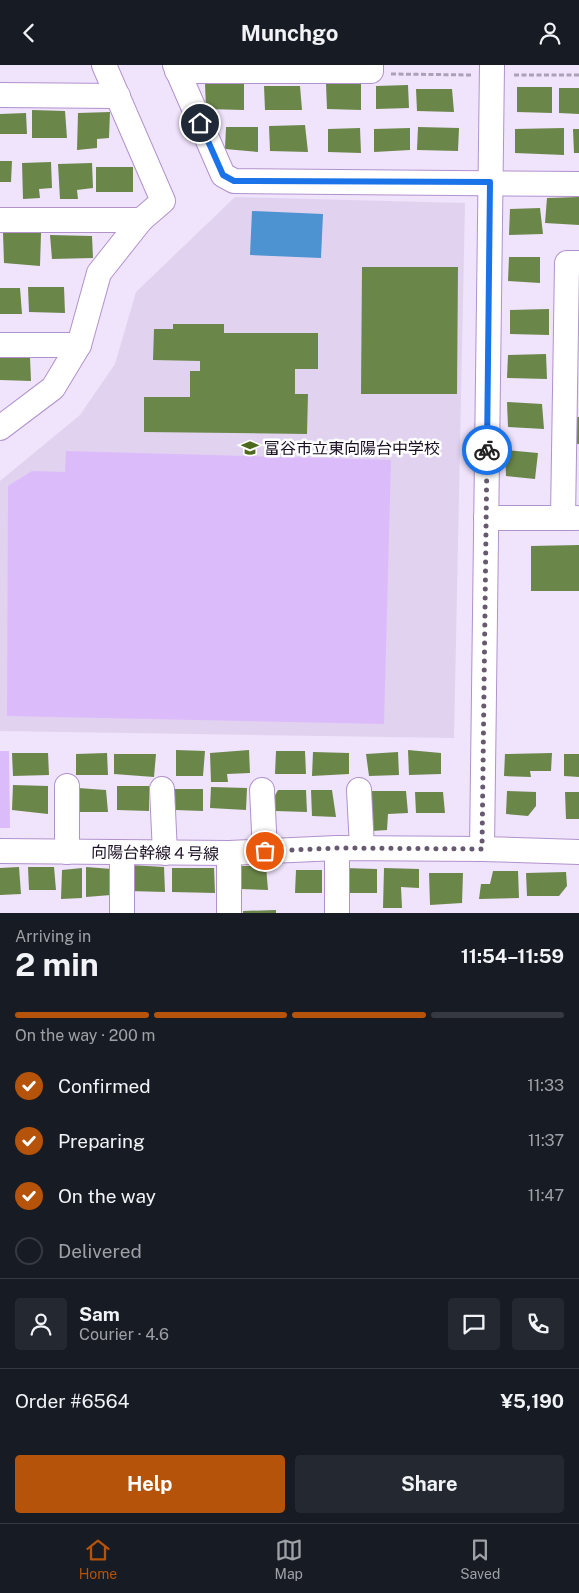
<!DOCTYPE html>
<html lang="en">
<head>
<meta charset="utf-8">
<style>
	:root { --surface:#171b24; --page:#242831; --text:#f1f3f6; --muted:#9ea1a6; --line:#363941; --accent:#b45309 }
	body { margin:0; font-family:"Public Sans","Noto Sans JP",sans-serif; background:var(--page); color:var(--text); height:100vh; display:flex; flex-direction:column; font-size:19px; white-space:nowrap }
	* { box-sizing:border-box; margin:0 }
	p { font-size:16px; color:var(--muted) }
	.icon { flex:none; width:28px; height:28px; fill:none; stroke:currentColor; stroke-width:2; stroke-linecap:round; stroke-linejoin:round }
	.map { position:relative; height:848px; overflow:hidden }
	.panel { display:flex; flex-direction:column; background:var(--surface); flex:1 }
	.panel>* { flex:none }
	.pin { position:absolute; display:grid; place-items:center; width:42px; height:42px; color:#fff; margin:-21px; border:2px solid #fff; border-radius:50%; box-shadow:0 1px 5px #0007 }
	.courier { position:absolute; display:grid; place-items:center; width:50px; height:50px; margin:-25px; border:4px solid #1a73e8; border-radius:50%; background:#fff; color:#222; box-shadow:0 1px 6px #0007 }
	.overview em { font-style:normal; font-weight:700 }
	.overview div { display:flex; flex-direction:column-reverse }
	.overview { display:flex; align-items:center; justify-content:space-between; height:85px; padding:0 15px }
	h1 { font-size:32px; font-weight:700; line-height:38px }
	.bar { display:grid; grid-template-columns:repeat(4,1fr); gap:8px 5px; align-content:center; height:60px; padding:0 15px }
	.bar i { height:6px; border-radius:4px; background:var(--line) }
	.bar .on { background:var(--accent) }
	.bar p { grid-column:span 4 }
	.line { display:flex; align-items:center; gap:12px; padding:0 15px; border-top:1px solid var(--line) }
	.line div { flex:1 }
	.round { display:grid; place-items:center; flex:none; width:52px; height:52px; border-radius:5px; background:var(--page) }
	ol { padding:0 15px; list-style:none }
	li { display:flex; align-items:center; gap:15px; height:55px }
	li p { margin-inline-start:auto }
	li .icon { padding:5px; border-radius:50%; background:var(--accent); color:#fff; stroke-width:4 }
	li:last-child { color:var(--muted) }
	li i { width:28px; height:28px; border:2px solid var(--line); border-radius:50% }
	.action { display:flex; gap:10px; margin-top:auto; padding:10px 15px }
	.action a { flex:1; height:58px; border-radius:5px; background:var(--accent); color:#fff; font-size:20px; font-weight:700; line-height:58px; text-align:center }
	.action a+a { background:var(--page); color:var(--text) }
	header { display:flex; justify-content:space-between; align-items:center; height:65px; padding:0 15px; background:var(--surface); font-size:22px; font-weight:700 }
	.tabs { display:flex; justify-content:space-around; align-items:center; height:70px; border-top:1px solid var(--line); background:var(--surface); font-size:14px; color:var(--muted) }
	.tabs a { display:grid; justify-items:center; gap:2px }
	.tabs .on { color:var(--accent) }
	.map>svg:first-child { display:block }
	.built { fill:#e1d3ef }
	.green { fill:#dcbbfb }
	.water { fill:#4d93d2 }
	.building { fill:#6b8649 }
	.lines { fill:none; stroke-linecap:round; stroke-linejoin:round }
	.minor-casing { stroke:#b192cd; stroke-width:26 }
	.path { stroke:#aca0b7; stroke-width:3; stroke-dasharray:5 2.5; stroke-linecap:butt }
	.minor { stroke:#fff; stroke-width:24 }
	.done { stroke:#665970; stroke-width:5; stroke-dasharray:0 9 }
	.route { stroke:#1a73e8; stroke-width:6 }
	.labels { text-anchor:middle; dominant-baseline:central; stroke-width:5; stroke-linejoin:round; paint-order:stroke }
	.poi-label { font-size:16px; fill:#1b0f24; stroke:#fff; text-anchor:start }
	.street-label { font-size:16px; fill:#1b0f24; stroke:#fff }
</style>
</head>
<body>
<header><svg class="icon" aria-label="back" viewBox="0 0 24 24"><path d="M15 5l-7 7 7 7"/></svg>Munchgo<svg class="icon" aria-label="person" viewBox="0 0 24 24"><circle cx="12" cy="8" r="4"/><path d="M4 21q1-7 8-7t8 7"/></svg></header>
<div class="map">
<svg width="579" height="848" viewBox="0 0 579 848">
	<rect width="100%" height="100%" fill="#f0e3fc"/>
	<polygon class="built" points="235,132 465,138 454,673 0,666 0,416 80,350 115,299 136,227"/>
	<g class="green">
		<polygon points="66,386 391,395 384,659 7,651 8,421 32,406 65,407"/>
		<polygon points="0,686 9,686 10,763 0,763"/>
	</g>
	<polygon class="water" points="252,146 323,149 321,193 250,190"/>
	<g class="building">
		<polygon points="205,18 244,18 244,45 206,44"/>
		<polygon points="326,19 361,19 361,45 327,44"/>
		<polygon points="408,20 409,43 376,44 376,21"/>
		<polygon points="264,21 300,21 302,45 265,45"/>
		<polygon points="517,22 552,22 552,48 517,47"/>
		<polygon points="559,23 579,23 579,49 559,48"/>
		<polygon points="416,24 452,24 454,47 417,46"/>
		<polygon points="32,45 65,46 67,73 32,73"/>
		<polygon points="110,47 109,73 97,74 97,83 77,85 78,48"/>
		<polygon points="26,48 27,69 0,69 0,49"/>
		<polygon points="305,60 308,87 270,86 269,61"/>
		<polygon points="226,62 258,62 258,87 225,84"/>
		<polygon points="418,62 459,63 458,86 417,85"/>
		<polygon points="360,63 361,88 328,87 328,64"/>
		<polygon points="410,63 410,85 374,87 374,64"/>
		<polygon points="564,63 564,90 515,88 515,64"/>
		<polygon points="573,64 579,64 579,88 574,88"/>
		<polygon points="0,96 12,96 11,117 0,117"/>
		<polygon points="51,97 52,123 39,124 40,133 23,134 22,98"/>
		<polygon points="92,98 93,123 77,125 78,134 60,134 58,99"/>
		<rect x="96" y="102" width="37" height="25"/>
		<polygon points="579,132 579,160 545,158 547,133"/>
		<polygon points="540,143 543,169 509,170 510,144"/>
		<polygon points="3,168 41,168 40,201 4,198"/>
		<polygon points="50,170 92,171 93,193 52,194"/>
		<polygon points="509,192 540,192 540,218 508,216"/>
		<polygon points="362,202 458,202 457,329 361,329"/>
		<polygon points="28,222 64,222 65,248 29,247"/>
		<polygon points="0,223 20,223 22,249 0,249"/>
		<polygon points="549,244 549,270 510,269 510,245"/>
		<polygon points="173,259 224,259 224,268 318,268 318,304 295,304 295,329 308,329 307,369 144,367 144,332 190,332 190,306 200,306 200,296 153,295 154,264 173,264"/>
		<polygon points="546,289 547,314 507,313 508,290"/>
		<polygon points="0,292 30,292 31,316 0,315"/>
		<polygon points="507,337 542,339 544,364 508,362"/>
		<polygon points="575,352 579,352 579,379 574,379"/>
		<polygon points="505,385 538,388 535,414 506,411"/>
		<polygon points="579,480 579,526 531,526 531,481"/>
		<polygon points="176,685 205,686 203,711 176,711"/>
		<polygon points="249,685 250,708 227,709 228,717 211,717 210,688"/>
		<polygon points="408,685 441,688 441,709 409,710"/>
		<polygon points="276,686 305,686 306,709 275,709"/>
		<polygon points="313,687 349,688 349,709 312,711"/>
		<polygon points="398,687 399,710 369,711 366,689"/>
		<polygon points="12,688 48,688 49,710 13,711"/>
		<polygon points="107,688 108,710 76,710 76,689"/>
		<polygon points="552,688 551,706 530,706 531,712 504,711 505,689"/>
		<polygon points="114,689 156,689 154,712 114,709"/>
		<polygon points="564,689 579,689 579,712 564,711"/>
		<polygon points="13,720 48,721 48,749 12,745"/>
		<polygon points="117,721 149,721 149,746 117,745"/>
		<polygon points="211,722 247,723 246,745 210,743"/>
		<polygon points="78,723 106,725 108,747 78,747"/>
		<polygon points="173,724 203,724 203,746 175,745"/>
		<polygon points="278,725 306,725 307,747 275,746 273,734"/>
		<polygon points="311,725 332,725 336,752 312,751"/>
		<polygon points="364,726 406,726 408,748 388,749 387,765 372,766"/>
		<polygon points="507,726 536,727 536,741 528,751 506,749"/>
		<polygon points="415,727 443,727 445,748 416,748"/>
		<polygon points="565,727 579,727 579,754 566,754"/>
		<polygon points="130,800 164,802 165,827 129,826"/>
		<polygon points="241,801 266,801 268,825 240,824"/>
		<polygon points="19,802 21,829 0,830 0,803"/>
		<polygon points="28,802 54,802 56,825 29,825"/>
		<polygon points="86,802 112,804 111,830 86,832"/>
		<polygon points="82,803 82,833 61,834 62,805"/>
		<polygon points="172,803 214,803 215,828 172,827"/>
		<polygon points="344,803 377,804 377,828 343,828"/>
		<polygon points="384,803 419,804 419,823 401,822 402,843 383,843"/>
		<polygon points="296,805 322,805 322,828 295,828"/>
		<polygon points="493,806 518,806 519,833 479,834 481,819 490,819"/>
		<polygon points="566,807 567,821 559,831 527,831 526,808"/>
		<polygon points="429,808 463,808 462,838 430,840"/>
		<polygon points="276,845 276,848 243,848 243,846"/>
	</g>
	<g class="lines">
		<g class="minor-casing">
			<g id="minor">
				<polyline points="175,0 223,110 234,116 579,119"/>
				<polyline points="177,6 371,6 371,0"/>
				<polyline points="0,30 118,31"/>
				<polyline points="0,155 141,155"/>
				<polyline points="0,280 79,280"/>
				<polyline points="0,363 53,323 79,280 99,208 141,155 163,136 104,0"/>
				<polyline points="486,453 577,453"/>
				<polyline points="563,453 567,198 579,198"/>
				<polyline points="162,724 165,788"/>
				<polyline points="262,725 265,787"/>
				<polyline points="359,725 362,783"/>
				<polyline points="482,784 492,0"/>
				<polyline points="0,786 229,788 337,783 482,784 579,787"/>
				<polyline points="67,787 67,721"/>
				<polyline points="122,788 122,848"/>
				<polyline points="229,848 229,788"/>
				<polyline points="337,848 337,783"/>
			</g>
		</g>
		<g class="path">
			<polyline points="391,9 472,10"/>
			<polyline points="514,10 579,10"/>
		</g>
		<use href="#minor" class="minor"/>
	</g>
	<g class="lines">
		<polyline class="done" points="265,786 337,783 482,784 487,385"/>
		<polyline class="route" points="200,58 223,110 234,116 490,117 487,385"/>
	</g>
	<defs>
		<g id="school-bare" transform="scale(1.35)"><path d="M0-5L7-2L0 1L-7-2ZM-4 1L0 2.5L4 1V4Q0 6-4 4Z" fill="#4c691e" stroke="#fff" stroke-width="2.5" paint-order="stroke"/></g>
	</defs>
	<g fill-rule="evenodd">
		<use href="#school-bare" x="250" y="383"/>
	</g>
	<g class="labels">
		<g class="poi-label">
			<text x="264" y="383">富谷市立東向陽台中学校</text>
		</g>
		<g class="street-label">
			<text transform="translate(155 788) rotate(1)">向陽台幹線４号線</text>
		</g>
	</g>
</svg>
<div class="pin" style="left:265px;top:786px;background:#ea580c"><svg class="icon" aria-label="bag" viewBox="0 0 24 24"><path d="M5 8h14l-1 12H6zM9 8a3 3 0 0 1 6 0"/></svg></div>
<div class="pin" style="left:200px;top:58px;background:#1f2937"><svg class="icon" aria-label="home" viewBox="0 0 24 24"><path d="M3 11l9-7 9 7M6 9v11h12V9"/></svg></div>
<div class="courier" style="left:487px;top:385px"><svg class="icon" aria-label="bike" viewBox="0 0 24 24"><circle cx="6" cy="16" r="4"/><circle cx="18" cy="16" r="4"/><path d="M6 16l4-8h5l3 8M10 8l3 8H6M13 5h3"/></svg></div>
</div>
<section class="panel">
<div class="overview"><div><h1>2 min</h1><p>Arriving in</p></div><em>11:54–11:59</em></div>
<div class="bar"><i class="on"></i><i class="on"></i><i class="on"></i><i></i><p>On the way · 200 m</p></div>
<ol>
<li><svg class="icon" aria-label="check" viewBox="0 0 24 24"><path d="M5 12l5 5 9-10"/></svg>Confirmed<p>11:33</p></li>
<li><svg class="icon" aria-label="check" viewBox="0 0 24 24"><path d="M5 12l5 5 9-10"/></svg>Preparing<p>11:37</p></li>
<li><svg class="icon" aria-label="check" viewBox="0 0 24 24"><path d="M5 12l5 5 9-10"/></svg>On the way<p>11:47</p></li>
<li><i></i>Delivered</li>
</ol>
<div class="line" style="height:90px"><a class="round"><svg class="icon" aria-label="person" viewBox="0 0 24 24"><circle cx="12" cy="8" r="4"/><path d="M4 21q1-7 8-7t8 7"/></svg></a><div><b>Sam</b><p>Courier · 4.6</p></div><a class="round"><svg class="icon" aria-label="chat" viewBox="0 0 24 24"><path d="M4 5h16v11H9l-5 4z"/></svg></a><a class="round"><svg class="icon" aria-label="phone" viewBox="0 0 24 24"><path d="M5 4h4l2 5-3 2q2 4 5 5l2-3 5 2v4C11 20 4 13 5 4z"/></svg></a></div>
<div class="line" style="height:65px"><div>Order #6564</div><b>¥5,190</b></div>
<div class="action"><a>Help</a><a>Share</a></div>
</section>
<nav class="tabs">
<a class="on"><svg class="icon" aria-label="home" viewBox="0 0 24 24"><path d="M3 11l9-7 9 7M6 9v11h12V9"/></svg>Home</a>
<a><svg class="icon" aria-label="map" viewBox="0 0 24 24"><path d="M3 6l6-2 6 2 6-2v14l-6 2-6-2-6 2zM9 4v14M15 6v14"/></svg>Map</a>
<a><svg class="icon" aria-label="saved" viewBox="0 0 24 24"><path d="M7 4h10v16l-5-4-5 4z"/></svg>Saved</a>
</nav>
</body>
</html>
